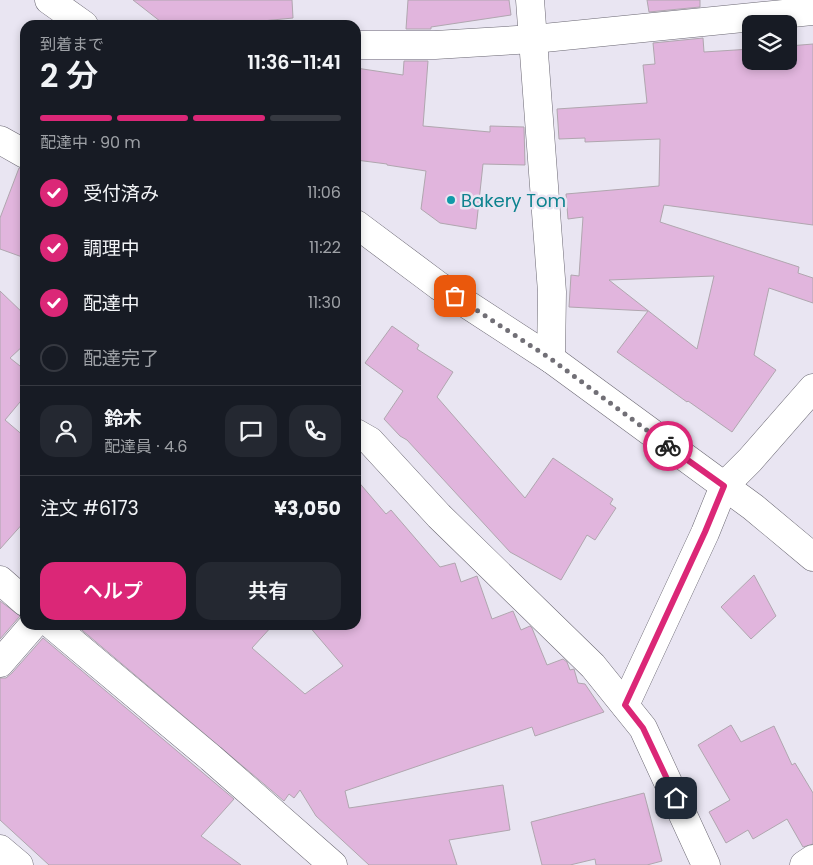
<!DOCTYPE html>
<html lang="ja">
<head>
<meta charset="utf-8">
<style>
	:root { --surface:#171b24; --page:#242831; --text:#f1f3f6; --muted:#9ea1a6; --line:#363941; --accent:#db2777 }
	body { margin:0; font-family:Poppins,"Noto Sans JP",sans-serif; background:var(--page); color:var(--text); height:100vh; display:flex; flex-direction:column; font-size:19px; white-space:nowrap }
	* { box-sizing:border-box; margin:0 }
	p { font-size:16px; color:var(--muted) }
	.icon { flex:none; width:28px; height:28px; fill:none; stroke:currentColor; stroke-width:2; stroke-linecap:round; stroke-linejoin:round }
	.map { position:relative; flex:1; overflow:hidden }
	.side { position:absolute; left:20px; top:20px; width:341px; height:610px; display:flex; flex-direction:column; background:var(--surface); border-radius:15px; box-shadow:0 2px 8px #0003 }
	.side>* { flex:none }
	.tools { position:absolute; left:742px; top:15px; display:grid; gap:10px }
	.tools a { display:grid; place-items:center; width:55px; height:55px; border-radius:10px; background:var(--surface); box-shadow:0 2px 8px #0003; font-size:25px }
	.pin { position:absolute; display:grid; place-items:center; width:42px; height:42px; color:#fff; margin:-21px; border-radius:10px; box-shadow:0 2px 8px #0006 }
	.courier { position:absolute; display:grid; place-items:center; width:50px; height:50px; margin:-25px; border:4px solid #db2777; border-radius:50%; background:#fff; color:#222; box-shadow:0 1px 6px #0007 }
	.headline em { font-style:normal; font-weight:600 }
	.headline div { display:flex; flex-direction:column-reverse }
	.headline { display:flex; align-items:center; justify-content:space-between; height:85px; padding:0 20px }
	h1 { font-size:32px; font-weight:600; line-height:38px }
	.bar { display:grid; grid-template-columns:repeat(4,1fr); gap:8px 5px; align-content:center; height:60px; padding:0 20px }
	.bar i { height:6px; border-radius:4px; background:var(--line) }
	.bar .active { background:var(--accent) }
	.bar p { grid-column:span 4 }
	.line { display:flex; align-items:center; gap:12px; padding:0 20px; border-top:1px solid var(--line) }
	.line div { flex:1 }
	.round { display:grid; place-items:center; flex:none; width:52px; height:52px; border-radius:15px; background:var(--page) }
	ol { padding:0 20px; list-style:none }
	li { display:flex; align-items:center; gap:15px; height:55px }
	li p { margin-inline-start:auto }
	li .icon { padding:5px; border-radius:50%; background:var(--accent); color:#fff; stroke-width:4 }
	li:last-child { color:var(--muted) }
	li i { width:28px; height:28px; border:2px solid var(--line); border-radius:50% }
	.button { display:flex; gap:10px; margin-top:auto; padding:10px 20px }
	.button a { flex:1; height:58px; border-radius:15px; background:var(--accent); color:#fff; font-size:20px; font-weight:600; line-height:58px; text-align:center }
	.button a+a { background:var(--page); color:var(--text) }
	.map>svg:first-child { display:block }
	.building { fill:#e1b5dd; stroke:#b0a6af; fill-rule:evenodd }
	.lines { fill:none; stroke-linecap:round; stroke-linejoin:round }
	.minor-casing { stroke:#6a6772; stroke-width:29 }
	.highway-casing { stroke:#6a6772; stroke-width:29 }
	.minor { stroke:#fff; stroke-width:28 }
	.highway { stroke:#fff; stroke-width:28 }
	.done { stroke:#716f76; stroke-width:5; stroke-dasharray:0 9 }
	.route { stroke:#db2777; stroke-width:6 }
	.culture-dot { fill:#0f9aa8; stroke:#e9e5f2; stroke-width:2 }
	.labels { text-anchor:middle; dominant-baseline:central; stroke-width:5; stroke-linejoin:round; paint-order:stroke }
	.culture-label { font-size:18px; fill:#0d838f; stroke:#e9e5f2; text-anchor:start }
</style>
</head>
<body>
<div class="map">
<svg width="813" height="865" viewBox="0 0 813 865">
	<rect width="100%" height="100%" fill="#e9e5f2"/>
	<g class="building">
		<polygon points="133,0 292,0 293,18 221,25 165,25"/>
		<polygon points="408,0 509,0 511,15 431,27 431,29 406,29"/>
		<polygon points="647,0 700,0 700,7 649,12"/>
		<path d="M703 38 704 52 751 49V61H789V46L813 44V225L664 205 660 222 799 267 798 273 813 278V303L769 288 754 355 776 370 732 432 688 401 687 402 617 352 648 311 569 307 571 275 579 276 583 217 568 219 566 194 659 186 660 139 585 142V138L559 139 557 109 647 103 643 65 655 64 653 43ZM714 276 697 349 609 280Z"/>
		<polygon points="404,61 428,61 423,126 490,132 490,126 524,127 525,165 483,164 476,229 440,223 421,209 426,171 387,165 387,164 356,160 356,68 403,75"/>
		<polygon points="19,168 25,170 25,258 0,249 0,218"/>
		<polygon points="0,291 25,315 25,344 10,358 25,370 25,396 5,420 25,437 25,521 0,549"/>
		<polygon points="392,326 419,345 417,349 453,372 437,397 525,498 553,458 613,499 610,504 616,508 595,540 587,535 561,580 510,552 407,440 400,436 384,419 403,391 365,363"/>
		<polygon points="356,479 386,514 391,510 440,567 455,563 461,582 477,576 492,619 513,611 521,630 530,626 532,628 547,665 563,659 567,662 570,670 574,669 578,683 585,684 604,712 535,736 532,727 345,791 349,808 503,785 510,830 449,840 457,865 369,865 316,816 300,790 294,798 289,794 284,801 76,625 273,625 252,648 305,694 343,666 308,625 356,625"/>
		<polygon points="754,575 776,616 751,639 721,607"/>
		<polygon points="0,601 20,616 0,639"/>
		<polygon points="43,638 234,799 201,836 241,865 49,865 0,820 0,678 6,678 12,673"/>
		<polygon points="731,725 741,742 774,726 792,765 795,763 813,793 813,844 803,847 787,819 753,839 748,830 726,843 709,812 730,800 698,745"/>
		<polygon points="644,793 662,861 647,865 596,865 595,859 570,865 542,865 531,822"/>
	</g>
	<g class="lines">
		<g class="minor-casing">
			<g id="minor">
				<polyline points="530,0 552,292 551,359"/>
				<polyline points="356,45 435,45 534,39 813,11"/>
				<polyline points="0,140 25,154"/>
				<polyline points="356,433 370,441 439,516 593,666 643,728 706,865"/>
				<polyline points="0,580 25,602"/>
				<polyline points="52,625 211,758 333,865"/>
				<polyline points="0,663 33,625"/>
				<polyline points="625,705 705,533 724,486 750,460 813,388"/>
				<polyline points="0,849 19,865"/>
				<polyline points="804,865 813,859"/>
			</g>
		</g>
		<g class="highway-casing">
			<g id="highway">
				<polyline points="49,0 84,25"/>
				<polyline points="356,224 439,286 551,359 753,507 813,557"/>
			</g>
		</g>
		<use href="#minor" class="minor"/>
		<use href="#highway" class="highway"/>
	</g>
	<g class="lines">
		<polyline class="done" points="455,296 551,359 668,446"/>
		<polyline class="route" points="668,446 724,486 705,532 625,705 643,728 676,798"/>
	</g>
	<circle class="culture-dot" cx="451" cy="200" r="5"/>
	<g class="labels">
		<g class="culture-label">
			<text x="461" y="200">Bakery Tom</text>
		</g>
	</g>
</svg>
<div class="tools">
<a><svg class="icon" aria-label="layers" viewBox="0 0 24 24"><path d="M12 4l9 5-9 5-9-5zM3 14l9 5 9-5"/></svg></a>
</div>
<div class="pin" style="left:455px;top:296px;background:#ea580c"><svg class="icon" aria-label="bag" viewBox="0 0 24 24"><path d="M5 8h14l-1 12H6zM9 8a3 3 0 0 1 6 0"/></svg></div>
<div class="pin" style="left:676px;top:798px;background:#1f2937"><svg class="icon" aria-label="home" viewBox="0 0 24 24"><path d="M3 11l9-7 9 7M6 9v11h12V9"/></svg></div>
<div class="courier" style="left:668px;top:446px"><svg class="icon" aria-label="bike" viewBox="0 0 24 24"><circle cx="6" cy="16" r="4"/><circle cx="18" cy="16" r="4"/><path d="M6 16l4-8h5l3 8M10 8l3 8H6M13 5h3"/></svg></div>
<section class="side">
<div class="headline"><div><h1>2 分</h1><p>到着まで</p></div><em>11:36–11:41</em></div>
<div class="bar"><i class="active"></i><i class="active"></i><i class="active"></i><i></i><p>配達中 · 90 m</p></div>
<ol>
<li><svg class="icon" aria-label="check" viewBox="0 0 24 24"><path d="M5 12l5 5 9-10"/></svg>受付済み<p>11:06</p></li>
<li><svg class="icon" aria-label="check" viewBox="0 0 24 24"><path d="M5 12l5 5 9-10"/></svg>調理中<p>11:22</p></li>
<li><svg class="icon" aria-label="check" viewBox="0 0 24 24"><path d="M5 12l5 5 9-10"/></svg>配達中<p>11:30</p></li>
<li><i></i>配達完了</li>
</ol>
<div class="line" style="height:90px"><a class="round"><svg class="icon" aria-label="person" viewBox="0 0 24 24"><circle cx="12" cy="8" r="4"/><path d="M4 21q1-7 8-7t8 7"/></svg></a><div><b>鈴木</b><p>配達員 · 4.6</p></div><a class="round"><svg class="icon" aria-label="chat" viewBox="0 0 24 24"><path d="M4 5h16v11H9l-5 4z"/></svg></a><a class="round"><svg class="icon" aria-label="phone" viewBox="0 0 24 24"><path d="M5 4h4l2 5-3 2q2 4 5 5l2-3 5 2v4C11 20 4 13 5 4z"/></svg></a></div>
<div class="line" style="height:65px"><div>注文 #6173</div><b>¥3,050</b></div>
<div class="button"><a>ヘルプ</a><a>共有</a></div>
</section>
</div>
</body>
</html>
